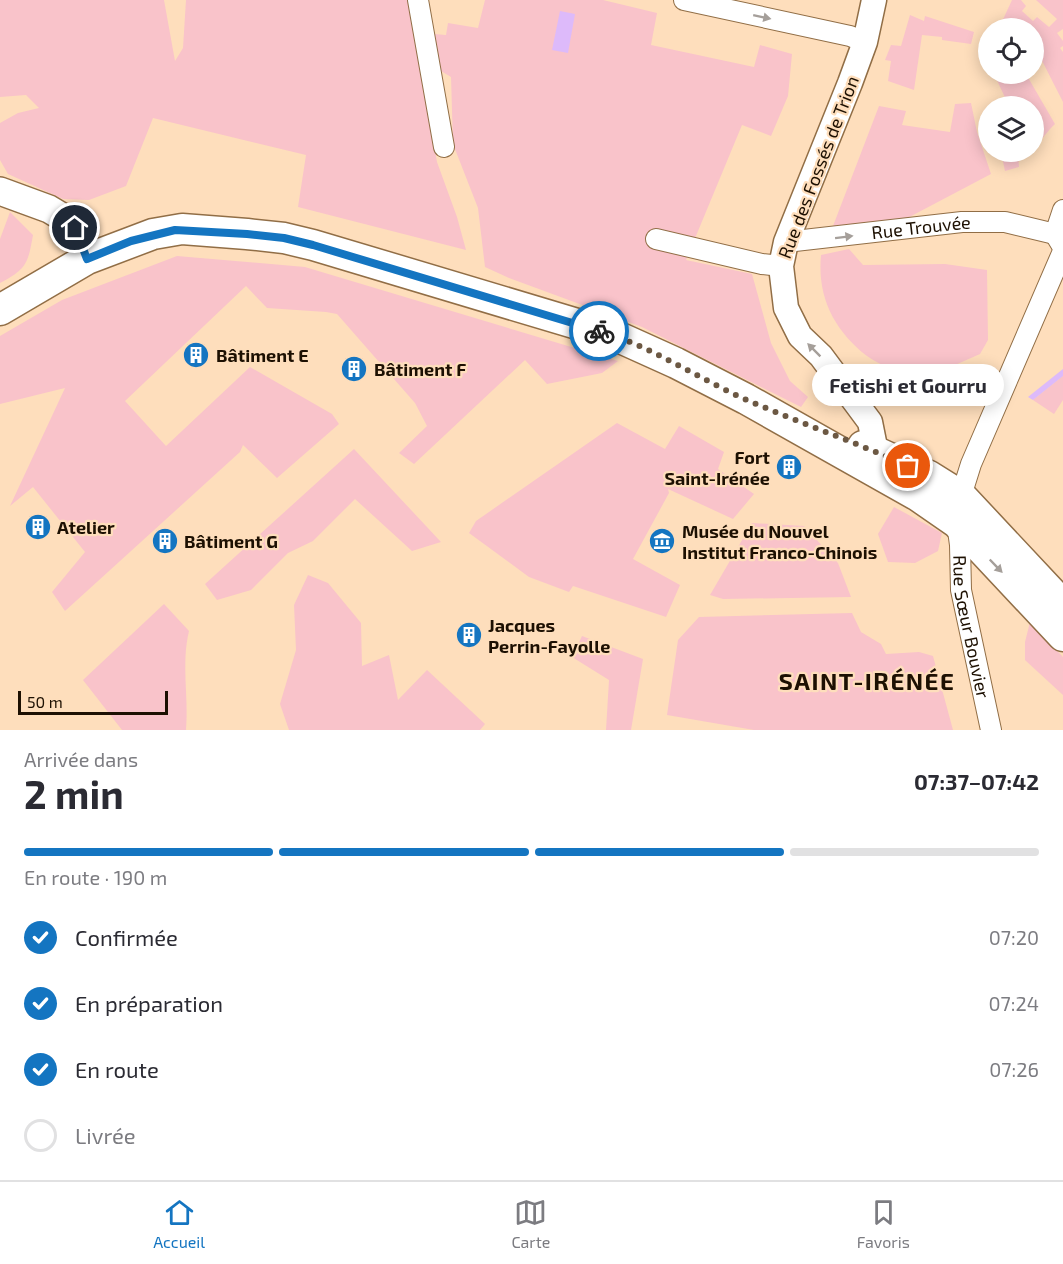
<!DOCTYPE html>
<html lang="fr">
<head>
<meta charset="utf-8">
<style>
	:root { --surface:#fff; --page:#f2f2f3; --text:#2b2b33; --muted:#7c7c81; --line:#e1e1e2; --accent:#1475c1 }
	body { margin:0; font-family:"Exo 2",sans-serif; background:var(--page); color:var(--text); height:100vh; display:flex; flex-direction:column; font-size:22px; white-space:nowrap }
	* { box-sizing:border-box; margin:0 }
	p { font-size:20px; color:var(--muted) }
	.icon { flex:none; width:33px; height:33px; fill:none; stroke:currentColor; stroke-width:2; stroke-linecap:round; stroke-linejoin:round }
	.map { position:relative; height:730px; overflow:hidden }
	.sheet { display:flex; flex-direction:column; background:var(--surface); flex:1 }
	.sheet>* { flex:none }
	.controls { position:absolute; left:978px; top:18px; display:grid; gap:12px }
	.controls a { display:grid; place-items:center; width:66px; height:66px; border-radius:50%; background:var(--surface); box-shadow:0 3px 15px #0003; font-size:30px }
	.scale { position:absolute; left:18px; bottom:15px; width:150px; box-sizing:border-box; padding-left:6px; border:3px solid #1d1002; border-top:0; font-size:16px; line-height:21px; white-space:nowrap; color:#1d1002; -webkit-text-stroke:4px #fedebc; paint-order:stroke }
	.pin { position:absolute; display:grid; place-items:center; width:51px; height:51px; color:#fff; margin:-26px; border:3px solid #fff; border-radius:50%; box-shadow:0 2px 6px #0007 }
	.courier { position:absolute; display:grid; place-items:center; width:60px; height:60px; margin:-30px; border:4px solid #1475c1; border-radius:50%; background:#fff; color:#222; box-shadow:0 2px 8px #0007 }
	.bubble { position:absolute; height:42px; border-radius:21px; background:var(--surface); box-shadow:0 3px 15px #0003; font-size:20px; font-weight:700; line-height:42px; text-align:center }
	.summary em { font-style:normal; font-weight:700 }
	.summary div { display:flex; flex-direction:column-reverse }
	.summary { display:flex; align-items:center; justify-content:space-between; height:102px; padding:0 24px }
	h1 { font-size:39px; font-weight:700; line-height:45px }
	.bar { display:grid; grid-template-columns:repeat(4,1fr); gap:9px 6px; align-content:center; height:72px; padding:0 24px }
	.bar i { height:8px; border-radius:4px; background:var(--line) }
	.bar .active { background:var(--accent) }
	.bar p { grid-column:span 4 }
	ol { padding:0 24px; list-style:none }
	li { display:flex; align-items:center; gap:18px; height:66px }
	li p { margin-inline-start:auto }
	li .icon { padding:6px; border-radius:50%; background:var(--accent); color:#fff; stroke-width:4 }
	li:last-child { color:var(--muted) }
	li i { width:33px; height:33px; border:3px solid var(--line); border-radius:50% }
	.dock { display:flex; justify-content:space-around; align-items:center; height:84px; border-top:2px solid var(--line); background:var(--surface); font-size:16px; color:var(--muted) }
	.dock a { display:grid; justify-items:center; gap:3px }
	.dock .active { color:var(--accent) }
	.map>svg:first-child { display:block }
	.green { fill:#f9c3ca }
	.water { fill:#ddbafa }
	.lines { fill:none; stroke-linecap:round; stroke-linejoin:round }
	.minor-casing { stroke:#916e46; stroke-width:22 }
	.tertiary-casing { stroke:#916e46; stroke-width:27 }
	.secondary-casing { stroke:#916e46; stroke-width:30 }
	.primary-casing { stroke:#916e46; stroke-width:33 }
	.minor { stroke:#fff; stroke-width:20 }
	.tertiary { stroke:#fff; stroke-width:24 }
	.secondary { stroke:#fff; stroke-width:27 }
	.primary { stroke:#fff; stroke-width:30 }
	.oneway { fill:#a59f9a }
	.done { stroke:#6c5843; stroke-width:6; stroke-dasharray:0 10.8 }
	.route { stroke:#1475c1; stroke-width:8 }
	.labels { text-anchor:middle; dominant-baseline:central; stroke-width:4.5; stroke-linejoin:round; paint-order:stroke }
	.street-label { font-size:18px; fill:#1d1002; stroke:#fedebc }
	.poi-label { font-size:18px; font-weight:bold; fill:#1d1002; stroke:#fedebc; text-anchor:start }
	.district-label { font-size:24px; font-weight:bold; letter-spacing:1.5px; fill:#1d1002; stroke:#fedebc }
</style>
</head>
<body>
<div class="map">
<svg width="1063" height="730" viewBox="0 0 1063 730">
	<rect width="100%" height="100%" fill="#fedebc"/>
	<g class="green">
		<polygon points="0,0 164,0 175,61 183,48 186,0 409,0 437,162 457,217 466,250 298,207 306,155 153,118 126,186 89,200 63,199 8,174 0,160 0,123 18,113 39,108 26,95 0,97"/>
		<polygon points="485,0 603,0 657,13 651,45 754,67 760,45 792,54 788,96 771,136 742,125 686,260 752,274 771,343 790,381 808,397 801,407 642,327 509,278 485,267 478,208 453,144 451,77 441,71 434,34 446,35 448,23 478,28"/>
		<polygon points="1012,0 1021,0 1026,6 1022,11 1033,21 1037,17 1049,27 1057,19 1036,0 1063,0 1063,29 1057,33 1063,41 1063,46 1060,48 1063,52 1063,102 1034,45 1034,28 999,28"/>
		<polygon points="910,15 924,21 925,16 974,32 971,44 942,40 942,37 922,35 914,90 888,81 891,61 885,60 891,45 901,46"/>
		<path d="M994 74H1026L1055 124C1047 131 1043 140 1034 145V106H1009Z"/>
		<polygon points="971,103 977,132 991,174 898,223 847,228 833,226 879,106 906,111 902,125 950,132 955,104"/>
		<polygon points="1001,152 1022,152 1018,154 1019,167 1005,171"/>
		<path d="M10 212 33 235C28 263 27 269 0 283V239Z"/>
		<path d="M849 249 863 265 945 264 987 270 988 340 980 354 955 365 941 364 926 369 923 383H906C901 379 897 374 892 370 884 365 875 362 867 356 834 330 817 297 821 255Z"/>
		<polygon points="177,256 305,267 618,361 602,373 547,384 525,360 414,464 399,453 427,426 415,403 337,314 326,312 267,308 246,286 125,401 166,446 250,367 332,414 339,424 277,478 243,445 240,452 65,611 52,592 85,552 33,487 10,506 65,388 0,404 0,336 62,300"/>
		<polygon points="1063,376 1063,400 1054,414 1033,400"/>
		<polygon points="617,423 665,449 679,426 724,452 718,469 754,494 733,519 668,489 669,493 633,559 680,585 666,617 573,586 569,592 529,577 469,533 476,521"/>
		<polygon points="354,449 441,542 412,551 355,499 313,541 288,553 251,590 217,600 205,584"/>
		<polygon points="894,507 942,533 938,551 915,563 888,562 878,534"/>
		<polygon points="752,523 804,526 838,563 851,597 723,599 710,595"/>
		<polygon points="308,575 328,583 361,623 362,666 389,655 398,700 427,670 485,724 480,730 289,730 280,704 296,650 294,605"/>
		<path d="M164 604 189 631C181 664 189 697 186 730H122L83 680Z"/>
		<polygon points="852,613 861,632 881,644 886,654 919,652 933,656 953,730 754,730 667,715 678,640 699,617"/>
		<polygon points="1030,622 1063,657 1063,695 1025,660 1025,642"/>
		<polygon points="582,636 643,659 631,730 606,730 609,680 572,657"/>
	</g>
	<g class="water">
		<polygon points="560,11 575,14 568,53 552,50"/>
		<polygon points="1063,369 1063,376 1033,400 1028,397"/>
	</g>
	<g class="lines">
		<g class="minor-casing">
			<g id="minor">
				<polyline points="418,0 444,147"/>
				<polyline points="684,0 850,36 865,42"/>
				<polyline points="656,239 762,264 781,266"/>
				<path id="s1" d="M786 242 962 222H1005L1055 234"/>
				<polyline points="1061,244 1055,234 1063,210"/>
				<polyline points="961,496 971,464 1063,251"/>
				<path id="s2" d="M957 523 960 545 961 590 991 730"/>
			</g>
		</g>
		<g class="tertiary-casing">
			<polyline id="tertiary" points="874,0 865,42 850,83 786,242 781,266 786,308 800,336 821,356 870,422 876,452"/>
		</g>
		<g class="secondary-casing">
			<polyline id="secondary" points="0,191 49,209 74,224 87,259"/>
		</g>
		<g class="primary-casing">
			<g id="primary">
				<polyline points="0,310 87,259 153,234 182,229 247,234 284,238 313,245 614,335 676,363 746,399 918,496 957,523 1063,636"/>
				<polyline points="863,446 929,476 961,496 1063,605"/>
			</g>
		</g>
		<use href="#minor" class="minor"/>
		<use href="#tertiary" class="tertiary"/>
		<use href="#secondary" class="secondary"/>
		<use href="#primary" class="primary"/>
	</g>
	<defs><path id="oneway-solid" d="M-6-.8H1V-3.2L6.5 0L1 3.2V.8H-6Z" transform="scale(1.5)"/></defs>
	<g class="oneway">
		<use href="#oneway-solid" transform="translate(762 17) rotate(12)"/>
		<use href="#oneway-solid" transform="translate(844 237) rotate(-7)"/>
		<use href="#oneway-solid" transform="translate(814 350) rotate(-135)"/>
		<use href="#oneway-solid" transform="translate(996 566) rotate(46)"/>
	</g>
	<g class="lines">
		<path class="done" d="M599 331C651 346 697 378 747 400 800 423 855 442 908 466"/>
		<polyline class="route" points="75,228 87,259 131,241 175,230 247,234 284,238 313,245 599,331"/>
	</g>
	<defs>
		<g id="building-disc" transform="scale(1.35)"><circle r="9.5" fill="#1475c1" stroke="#fedebc"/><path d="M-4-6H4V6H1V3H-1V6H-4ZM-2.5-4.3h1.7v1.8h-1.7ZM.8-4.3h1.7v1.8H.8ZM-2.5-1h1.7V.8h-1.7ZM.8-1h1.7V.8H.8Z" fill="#fff"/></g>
		<g id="museum-disc" transform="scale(1.35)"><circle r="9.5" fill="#1475c1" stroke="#fedebc"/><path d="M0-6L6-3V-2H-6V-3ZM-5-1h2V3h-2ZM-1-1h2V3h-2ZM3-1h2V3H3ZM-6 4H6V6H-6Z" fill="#fff"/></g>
	</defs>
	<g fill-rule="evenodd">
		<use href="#building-disc" x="196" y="355"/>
		<use href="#building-disc" x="354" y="369"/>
		<use href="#building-disc" x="789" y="467"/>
		<use href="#building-disc" x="38" y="527"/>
		<use href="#building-disc" x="165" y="541"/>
		<use href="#museum-disc" x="662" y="541"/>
		<use href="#building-disc" x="469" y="635"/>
	</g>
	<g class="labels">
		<g class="street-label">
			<text transform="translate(818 167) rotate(-69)">Rue des Fossés de Trion</text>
			<text stroke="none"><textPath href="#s1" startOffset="136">Rue Trouvée</textPath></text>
			<text stroke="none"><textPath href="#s2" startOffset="105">Rue Sœur Bouvier</textPath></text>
		</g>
		<g class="poi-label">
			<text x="216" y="355">Bâtiment E</text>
			<text x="374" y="369">Bâtiment F</text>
			<text x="770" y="457" text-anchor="end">Fort<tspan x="770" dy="21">Saint-Irénée</tspan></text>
			<text x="57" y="527">Atelier</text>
			<text x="682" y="531">Musée du Nouvel<tspan x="682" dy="21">Institut Franco-Chinois</tspan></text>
			<text x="184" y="541">Bâtiment G</text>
			<text x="488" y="625">Jacques<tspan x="488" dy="21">Perrin-Fayolle</tspan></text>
		</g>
		<g class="district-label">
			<text x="867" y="680">SAINT-IRÉNÉE</text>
		</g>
	</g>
</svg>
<div class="controls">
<a><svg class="icon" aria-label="locate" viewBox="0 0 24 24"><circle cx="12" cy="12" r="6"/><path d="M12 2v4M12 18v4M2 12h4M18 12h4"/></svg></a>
<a><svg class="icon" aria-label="layers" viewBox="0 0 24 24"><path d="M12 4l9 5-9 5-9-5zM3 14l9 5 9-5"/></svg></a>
</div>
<div class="scale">50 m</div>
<div class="pin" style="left:908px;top:466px;background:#ea580c"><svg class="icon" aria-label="bag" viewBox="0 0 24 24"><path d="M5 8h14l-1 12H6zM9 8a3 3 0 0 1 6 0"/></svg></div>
<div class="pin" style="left:75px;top:228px;background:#1f2937"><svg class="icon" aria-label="home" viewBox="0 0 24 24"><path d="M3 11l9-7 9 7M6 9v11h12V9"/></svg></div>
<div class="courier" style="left:599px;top:331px"><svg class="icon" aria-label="bike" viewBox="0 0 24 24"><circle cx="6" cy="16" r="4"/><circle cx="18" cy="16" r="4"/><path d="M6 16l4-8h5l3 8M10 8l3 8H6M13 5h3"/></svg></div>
<div class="bubble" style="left:812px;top:364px;width:192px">Fetishi et Gourru</div>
</div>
<section class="sheet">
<div class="summary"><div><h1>2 min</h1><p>Arrivée dans</p></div><em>07:37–07:42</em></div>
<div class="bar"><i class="active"></i><i class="active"></i><i class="active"></i><i></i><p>En route · 190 m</p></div>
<ol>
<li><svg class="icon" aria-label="check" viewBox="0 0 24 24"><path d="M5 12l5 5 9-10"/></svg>Confirmée<p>07:20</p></li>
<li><svg class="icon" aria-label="check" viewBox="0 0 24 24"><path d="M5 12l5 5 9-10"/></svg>En préparation<p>07:24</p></li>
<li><svg class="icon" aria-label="check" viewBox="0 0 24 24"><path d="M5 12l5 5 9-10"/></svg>En route<p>07:26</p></li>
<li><i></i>Livrée</li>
</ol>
</section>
<nav class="dock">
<a class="active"><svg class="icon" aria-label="home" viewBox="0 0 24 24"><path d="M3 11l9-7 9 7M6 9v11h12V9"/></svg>Accueil</a>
<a><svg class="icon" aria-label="map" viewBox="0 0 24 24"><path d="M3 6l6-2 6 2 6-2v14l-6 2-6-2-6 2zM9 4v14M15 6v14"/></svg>Carte</a>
<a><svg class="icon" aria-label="saved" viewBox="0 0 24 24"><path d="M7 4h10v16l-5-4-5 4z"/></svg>Favoris</a>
</nav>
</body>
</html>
